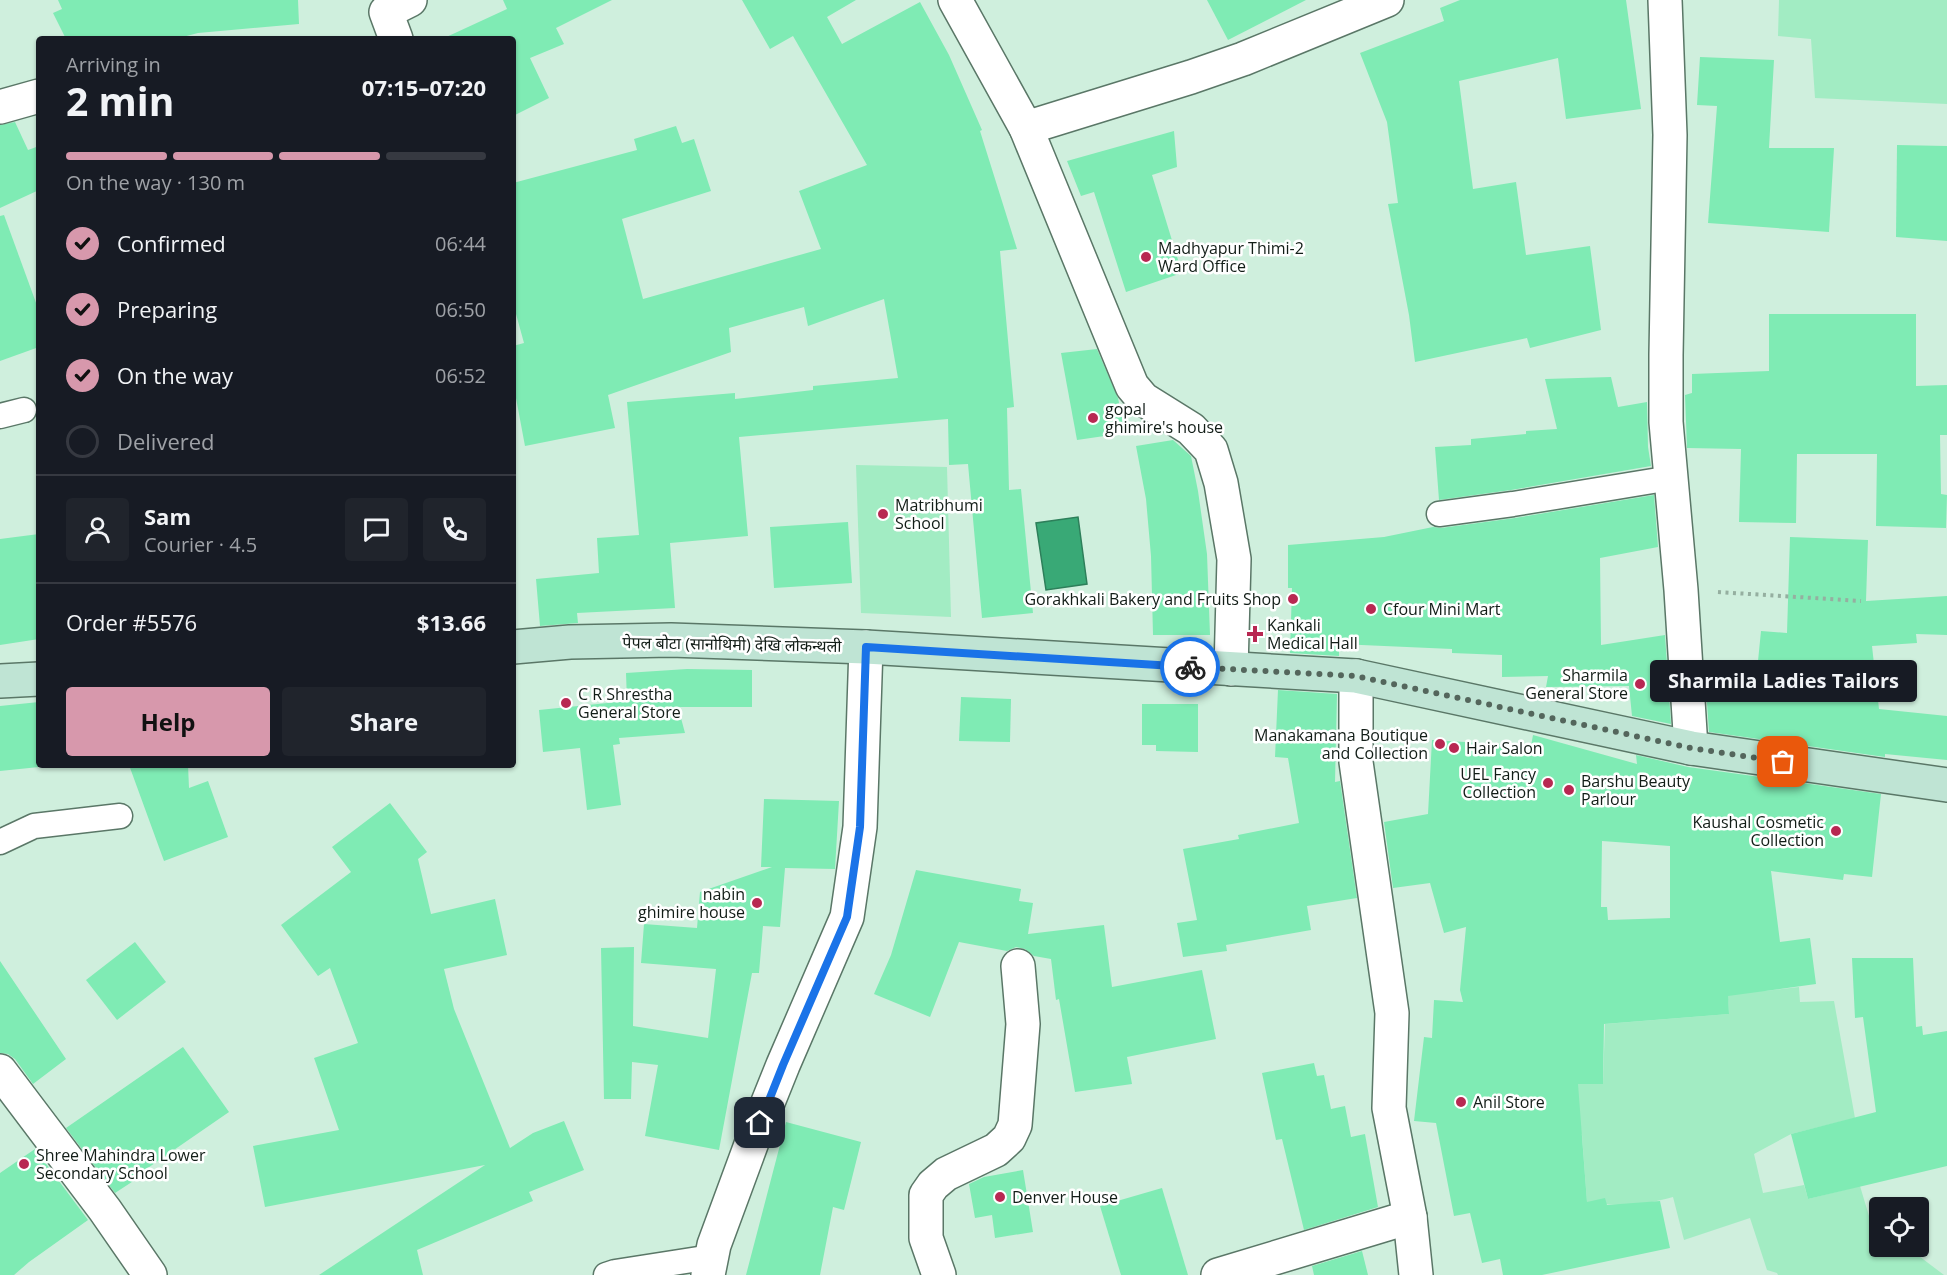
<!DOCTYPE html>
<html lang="en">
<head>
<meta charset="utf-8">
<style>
	:root { --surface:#171b24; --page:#20242c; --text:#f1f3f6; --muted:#9ea1a6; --line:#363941; --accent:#d798ac }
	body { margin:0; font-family:"Open Sans","Noto Sans Devanagari",sans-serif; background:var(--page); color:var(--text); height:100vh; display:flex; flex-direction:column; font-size:22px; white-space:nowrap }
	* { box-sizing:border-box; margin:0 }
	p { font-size:20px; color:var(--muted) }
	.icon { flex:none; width:33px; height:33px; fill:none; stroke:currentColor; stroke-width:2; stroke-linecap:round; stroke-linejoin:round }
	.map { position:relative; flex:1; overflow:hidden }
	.drawer { position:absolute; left:36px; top:36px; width:480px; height:732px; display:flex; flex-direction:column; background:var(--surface); border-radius:6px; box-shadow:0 2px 4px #0004 }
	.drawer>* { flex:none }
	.buttons { position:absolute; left:1869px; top:1197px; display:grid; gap:12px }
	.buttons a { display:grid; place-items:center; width:60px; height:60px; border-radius:6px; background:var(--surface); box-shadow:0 2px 4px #0004; font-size:30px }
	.pin { position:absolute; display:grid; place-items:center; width:51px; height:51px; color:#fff; margin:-26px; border-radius:12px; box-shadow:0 3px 9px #0006 }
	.courier { position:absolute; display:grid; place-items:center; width:60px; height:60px; margin:-30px; border:4px solid #1a73e8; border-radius:50%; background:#fff; color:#222; box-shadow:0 2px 8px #0007 }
	.bubble { position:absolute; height:42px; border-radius:6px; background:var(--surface); box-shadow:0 2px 4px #0004; font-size:20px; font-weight:700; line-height:42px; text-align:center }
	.headline em { font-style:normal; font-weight:700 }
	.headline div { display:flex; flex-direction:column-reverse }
	.headline { display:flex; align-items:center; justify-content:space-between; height:102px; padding:0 30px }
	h1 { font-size:39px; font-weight:700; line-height:45px }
	.bar { display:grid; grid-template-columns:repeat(4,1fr); gap:9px 6px; align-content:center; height:72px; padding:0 30px }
	.bar i { height:8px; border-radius:4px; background:var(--line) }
	.bar .current { background:var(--accent) }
	.bar p { grid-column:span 4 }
	.line { display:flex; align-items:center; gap:15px; padding:0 30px; border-top:2px solid var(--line) }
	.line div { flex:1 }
	.round { display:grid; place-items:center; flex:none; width:63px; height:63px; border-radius:6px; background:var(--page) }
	ol { padding:0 30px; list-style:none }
	li { display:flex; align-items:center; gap:18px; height:66px }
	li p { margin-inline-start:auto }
	li .icon { padding:6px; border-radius:50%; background:var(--accent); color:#111; stroke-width:4 }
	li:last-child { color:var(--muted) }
	li i { width:33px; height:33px; border:3px solid var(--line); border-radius:50% }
	.action { display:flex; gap:12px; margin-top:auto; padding:12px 30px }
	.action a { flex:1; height:69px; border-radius:6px; background:var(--accent); color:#111; font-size:24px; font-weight:700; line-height:69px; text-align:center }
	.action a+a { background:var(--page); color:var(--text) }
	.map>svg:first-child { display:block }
	.green { fill:#a2ecc3 }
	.water { fill:#39a976; stroke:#2d7f5a; stroke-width:1.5 }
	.building { fill:#7febb4; fill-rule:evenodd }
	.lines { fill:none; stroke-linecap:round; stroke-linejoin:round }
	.lane-casing { stroke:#5a7767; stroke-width:27 }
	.street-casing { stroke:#5a7767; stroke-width:36 }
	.secondary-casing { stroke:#5a7767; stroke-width:36 }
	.path { stroke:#95afa0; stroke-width:4; stroke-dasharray:3 4.5; stroke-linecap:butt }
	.lane { stroke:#fff; stroke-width:24 }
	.street { stroke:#fff; stroke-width:33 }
	.secondary { stroke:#bfe4d4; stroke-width:33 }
	.done { stroke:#54665c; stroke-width:6; stroke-dasharray:0 10.8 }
	.route { stroke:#1a73e8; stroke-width:8 }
	.poi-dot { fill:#b82852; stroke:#fff; stroke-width:2 }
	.labels { text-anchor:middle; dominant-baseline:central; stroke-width:5; stroke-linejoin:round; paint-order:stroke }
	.poi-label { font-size:16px; fill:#121d17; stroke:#fff; text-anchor:start }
	.street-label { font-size:16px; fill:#121d17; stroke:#fff }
</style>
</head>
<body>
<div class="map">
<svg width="1947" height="1275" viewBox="0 0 1947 1275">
	<rect width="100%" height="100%" fill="#cfefdd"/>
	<g class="green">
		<polygon points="1779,0 1947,0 1947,104 1815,98 1811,39 1778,36"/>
		<polygon points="856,465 947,467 951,617 861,613"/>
		<path d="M1761 962 1765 991 1799 987 1800 1002 1834 1001 1855 1118 1791 1134 1754 1154 1763 1193 1804 1185 1808 1199 1860 1186 1869 1216 1879 1225 1880 1246 1907 1247 1944 1275H1778L1777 1273 1767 1270 1750 1218 1684 1240 1673 1197C1646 1205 1615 1207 1587 1202L1582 1135 1546 1084H1603L1605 1024 1729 1014 1726 970Z"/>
	</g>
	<polygon class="water" points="1078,517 1087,584 1046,590 1036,523"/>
	<g class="building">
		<polygon points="58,0 298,0 299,24 198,33 175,39 66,39 53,13 62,9"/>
		<polygon points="503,0 612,0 556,28 564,44 530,58 549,98 513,116 513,39 442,39 507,9"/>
		<polygon points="742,0 856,0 827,17 842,44 920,2 949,55 982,130 980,131 1017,249 1000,251 1014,407 1007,408 1009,490 1021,489 1033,613 982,618 968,464 949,465 948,419 739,437 748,536 670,543 675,608 577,613 578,623 540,626 536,579 599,573 597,538 639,535 627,402 735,393 735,399 813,390 813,386 898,378 884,299 808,326 804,307 729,328 731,352 608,395 615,428 525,446 513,382 513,346 524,343 513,303 513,183 637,150 634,139 676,126 682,143 694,139 711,191 622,219 643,299 821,249 799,191 867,165 793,36 770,49"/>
		<polygon points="1207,0 1306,0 1228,40"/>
		<polygon points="1460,0 1626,0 1641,109 1566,119 1558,58 1459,81 1473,189 1516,182 1526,255 1590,246 1601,330 1530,348 1527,338 1415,362 1409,315 1388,204 1398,203 1387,122 1360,53 1444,21 1440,8"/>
		<polygon points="1700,57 1774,60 1769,148 1834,148 1829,232 1708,223 1717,106 1697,105"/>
		<polygon points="15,122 28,150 39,146 39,190 0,208 0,125"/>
		<polygon points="1174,131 1177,167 1152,175 1182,273 1126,292 1094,192 1081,196 1067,161"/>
		<polygon points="1897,145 1947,146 1947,241 1896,237"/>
		<polygon points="4,215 39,311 39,347 0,361 0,216"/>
		<polygon points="1769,314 1916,314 1916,386 1947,385 1947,435 1940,435 1941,494 1947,495 1946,528 1876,526 1877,454 1797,454 1796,523 1739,522 1741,449 1687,448 1685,395 1692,393 1692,374 1769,371"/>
		<polygon points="1097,349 1118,398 1125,433 1077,440 1061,353"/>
		<polygon points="1611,377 1618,407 1647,402 1648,447 1651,466 1511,490 1439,500 1435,447 1471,445 1471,439 1526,434 1526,431 1557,429 1545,379"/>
		<polygon points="1173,440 1191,456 1198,491 1207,554 1210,635 1153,635 1151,556 1146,499 1136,446"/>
		<polygon points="1654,495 1658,547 1600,558 1601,645 1665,635 1671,724 1632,716 1629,686 1546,687 1548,676 1502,677 1502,655 1452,653 1452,649 1339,644 1339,656 1290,653 1292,588 1288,588 1288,545 1384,537 1433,527 1441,528 1515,518"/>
		<polygon points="848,522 852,583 774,588 770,527"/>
		<polygon points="39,534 39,639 0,645 0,539"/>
		<polygon points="1790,537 1868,540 1866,601 1947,596 1947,635 1916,634 1917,643 1872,646 1879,709 1947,716 1947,760 1885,754 1885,757 1709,732 1706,689 1755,691 1761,631 1787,633"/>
		<polygon points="687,669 752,670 752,707 678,707 685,733 619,738 620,744 613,745 621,805 587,810 580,748 543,752 539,710 627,701 626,673"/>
		<polygon points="1278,690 1337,694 1335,782 1340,781 1357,898 1307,906 1311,930 1226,945 1227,951 1183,957 1177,923 1197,920 1183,849 1239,839 1238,835 1299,823 1288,758 1275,757"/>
		<polygon points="961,697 1011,699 1010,742 959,741"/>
		<polygon points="39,702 39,767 0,771 0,706"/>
		<polygon points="1142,704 1198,704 1198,752 1156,751 1156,745 1142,745"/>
		<path d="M1533 735 1637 764 1636 755 1688 767 1881 794 1872 877 1844 874 1843 880 1771 871 1780 942 1810 938 1816 984 1728 996 1729 1014 1604 1024 1603 1084H1578L1587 1202 1605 1198 1607 1205 1660 1201 1670 1248 1542 1275H1503L1500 1259 1482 1263 1470 1213 1454 1216 1436 1123 1414 1121 1424 1037 1432 1038 1434 1000 1463 1002 1460 990 1466 927 1444 933 1430 883 1393 888 1384 822 1428 814 1432 740 1531 746ZM1602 841 1670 846V918L1608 920 1607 907H1601Z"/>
		<polygon points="129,765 188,765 189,788 208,781 228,837 164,861"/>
		<polygon points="764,799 839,801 835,869 785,868 780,927 763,926 759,973 752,973 719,1150 645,1136 658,1065 632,1062 631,1099 604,1099 601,948 634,947 633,1026 708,1038 716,969 641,963 644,924 697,928 700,892 772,867 761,867"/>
		<polygon points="390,803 427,852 418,859 431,914 495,899 507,955 444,969 454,1009 510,1148 533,1133 564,1121 584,1170 529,1192 533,1201 417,1250 423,1275 319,1275 485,1165 265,1207 253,1146 339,1130 314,1058 358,1043 330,968 318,976 281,925 351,872 332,847"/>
		<polygon points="916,870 1021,889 1019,901 1033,903 1028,934 1104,925 1112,987 1202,970 1216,1039 1127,1057 1132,1084 1075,1092 1059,999 1056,1000 1051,959 1034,956 1025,949 1016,947 1007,951 959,942 930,1017 874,994 891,955"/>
		<polygon points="135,942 166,982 117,1020 86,980"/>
		<polygon points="1852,958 1913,958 1916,1027 1922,1026 1923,1035 1947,1031 1947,1166 1808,1199 1791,1134 1876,1112 1863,1017 1855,1018"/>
		<polygon points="0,961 66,1059 33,1084 15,1059 8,1054 0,1053"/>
		<polygon points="183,1047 229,1112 139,1174 141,1176 115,1193 66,1128"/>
		<polygon points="1314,1063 1317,1076 1324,1075 1331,1109 1345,1106 1351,1137 1365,1134 1378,1207 1304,1230 1282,1139 1276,1140 1262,1073"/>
		<polygon points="786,1122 861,1142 844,1210 833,1207 820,1275 746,1275"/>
		<polygon points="35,1149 88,1220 29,1262 14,1275 0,1275 0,1173"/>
		<polygon points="1023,1170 1033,1232 995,1238 992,1215 975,1218 969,1184 984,1177"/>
		<polygon points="1162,1188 1188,1275 1121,1275 1100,1206"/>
		<polygon points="1362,1251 1368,1275 1314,1275 1312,1266"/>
	</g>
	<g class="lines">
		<g class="lane-casing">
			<g id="lane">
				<polyline points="0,416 24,410"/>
				<polyline points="1439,514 1513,504 1671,478"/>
				<polyline points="0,842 34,826 120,816"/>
				<polyline points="606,1275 615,1272 711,1257"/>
			</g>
		</g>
		<g class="street-casing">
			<g id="street">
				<polyline points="955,0 1026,128 1132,386 1143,399 1191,429 1211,450 1221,483 1234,559 1231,669"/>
				<polyline points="1665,0 1670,135 1666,355 1666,422 1681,590 1691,748"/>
				<polyline points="396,39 386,12 410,0"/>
				<polyline points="0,107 39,96"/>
				<polyline points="1026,128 1191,77 1243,59 1387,0"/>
				<polyline points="1356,676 1356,762 1392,1013 1389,1108 1410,1217 1416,1275"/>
				<polyline points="0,1071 105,1210 150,1275"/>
				<polyline points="708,1275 714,1245 752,1142 783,1065 847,917 860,827 866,647"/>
				<polyline points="939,1275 926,1238 926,1195 933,1185 946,1174 996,1150 1009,1138 1015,1125 1023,1024 1018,966"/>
				<polyline points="1218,1275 1410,1217"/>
			</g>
		</g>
		<g class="secondary-casing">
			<g id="secondary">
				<polyline points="513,647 570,642 671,640 866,647 1356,676 1691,748 1947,785"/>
				<polyline points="0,681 39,679"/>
			</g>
		</g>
		<polyline class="path" points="1718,592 1861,601"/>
		<use href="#lane" class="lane"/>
		<use href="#street" class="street"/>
		<use href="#secondary" class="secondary"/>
	</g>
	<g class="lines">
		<polyline class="done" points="1190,667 1356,676 1691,748 1783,762"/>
		<polyline class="route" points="760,1123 783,1065 847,917 860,827 866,647 1190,667"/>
	</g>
	<g class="poi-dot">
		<circle cx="1146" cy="257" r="6"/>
		<circle cx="1093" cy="418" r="6"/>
		<circle cx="883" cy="514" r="6"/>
		<circle cx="1293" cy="599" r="6"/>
		<circle cx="1371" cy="609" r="6"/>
		<path d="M1252 625h6v6h6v6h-6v6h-6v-6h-6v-6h6z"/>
		<circle cx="1640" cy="684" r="6"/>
		<circle cx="566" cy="703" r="6"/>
		<circle cx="1440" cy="744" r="6"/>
		<circle cx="1454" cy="748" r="6"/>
		<circle cx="1548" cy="783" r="6"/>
		<circle cx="1569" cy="790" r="6"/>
		<circle cx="1836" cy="831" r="6"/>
		<circle cx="757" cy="903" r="6"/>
		<circle cx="1461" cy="1102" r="6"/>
		<circle cx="24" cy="1164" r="6"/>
		<circle cx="1000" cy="1197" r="6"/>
	</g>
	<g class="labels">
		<g class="poi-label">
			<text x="1158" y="248">Madhyapur Thimi-2<tspan x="1158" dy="18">Ward Office</tspan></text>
			<text x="1105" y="409">gopal<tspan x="1105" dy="18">ghimire's house</tspan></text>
			<text x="895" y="505">Matribhumi<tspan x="895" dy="18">School</tspan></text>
			<text x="1281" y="599" text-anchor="end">Gorakhkali Bakery and Fruits Shop</text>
			<text x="1383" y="609">Cfour Mini Mart</text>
			<text x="1267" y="625">Kankali<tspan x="1267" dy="18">Medical Hall</tspan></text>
			<text x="1628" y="675" text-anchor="end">Sharmila<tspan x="1628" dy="18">General Store</tspan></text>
			<text x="578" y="694">C R Shrestha<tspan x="578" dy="18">General Store</tspan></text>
			<text x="1428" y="735" text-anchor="end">Manakamana Boutique<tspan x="1428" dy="18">and Collection</tspan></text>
			<text x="1466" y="748">Hair Salon</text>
			<text x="1536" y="774" text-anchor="end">UEL Fancy<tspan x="1536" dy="18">Collection</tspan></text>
			<text x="1581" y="781">Barshu Beauty<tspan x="1581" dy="18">Parlour</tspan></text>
			<text x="1824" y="822" text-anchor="end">Kaushal Cosmetic<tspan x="1824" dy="18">Collection</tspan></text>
			<text x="745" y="894" text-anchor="end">nabin<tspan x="745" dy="18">ghimire house</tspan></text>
			<text x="1473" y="1102">Anil Store</text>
			<text x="36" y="1155">Shree Mahindra Lower<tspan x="36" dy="18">Secondary School</tspan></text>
			<text x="1012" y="1197">Denver House</text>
		</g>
		<g class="street-label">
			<text transform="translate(732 644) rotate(1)">पेपल बोटा (सानोथिमी) देखि लोकन्थली</text>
		</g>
	</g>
</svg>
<div class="buttons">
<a><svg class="icon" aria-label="locate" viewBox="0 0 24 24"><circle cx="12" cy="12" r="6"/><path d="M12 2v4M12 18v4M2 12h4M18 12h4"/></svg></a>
</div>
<div class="pin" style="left:1783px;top:762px;background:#ea580c"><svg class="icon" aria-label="bag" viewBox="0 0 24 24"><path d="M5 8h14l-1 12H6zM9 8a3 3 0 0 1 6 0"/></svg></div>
<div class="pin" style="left:760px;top:1123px;background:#1f2937"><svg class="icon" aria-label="home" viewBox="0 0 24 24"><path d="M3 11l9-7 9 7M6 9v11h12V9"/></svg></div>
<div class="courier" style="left:1190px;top:667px"><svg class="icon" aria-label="bike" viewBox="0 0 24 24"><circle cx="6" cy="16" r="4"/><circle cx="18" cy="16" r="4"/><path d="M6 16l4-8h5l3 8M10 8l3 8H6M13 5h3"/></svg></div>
<div class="bubble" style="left:1650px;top:660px;width:267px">Sharmila Ladies Tailors</div>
<section class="drawer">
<div class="headline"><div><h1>2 min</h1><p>Arriving in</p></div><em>07:15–07:20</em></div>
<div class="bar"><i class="current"></i><i class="current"></i><i class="current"></i><i></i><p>On the way · 130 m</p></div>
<ol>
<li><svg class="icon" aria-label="check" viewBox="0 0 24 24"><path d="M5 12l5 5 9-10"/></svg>Confirmed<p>06:44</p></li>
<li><svg class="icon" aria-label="check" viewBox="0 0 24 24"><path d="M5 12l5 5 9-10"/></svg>Preparing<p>06:50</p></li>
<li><svg class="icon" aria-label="check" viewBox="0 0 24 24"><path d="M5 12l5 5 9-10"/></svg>On the way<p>06:52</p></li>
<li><i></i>Delivered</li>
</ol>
<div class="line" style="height:108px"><a class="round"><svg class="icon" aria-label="person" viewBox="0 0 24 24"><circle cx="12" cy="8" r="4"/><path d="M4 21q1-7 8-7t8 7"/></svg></a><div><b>Sam</b><p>Courier · 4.5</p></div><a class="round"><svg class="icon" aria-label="chat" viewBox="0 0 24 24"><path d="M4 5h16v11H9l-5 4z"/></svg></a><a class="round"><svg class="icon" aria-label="phone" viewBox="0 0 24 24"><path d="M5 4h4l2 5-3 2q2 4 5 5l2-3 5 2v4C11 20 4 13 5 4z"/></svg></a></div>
<div class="line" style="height:78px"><div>Order #5576</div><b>$13.66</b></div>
<div class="action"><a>Help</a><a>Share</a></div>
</section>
</div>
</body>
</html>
